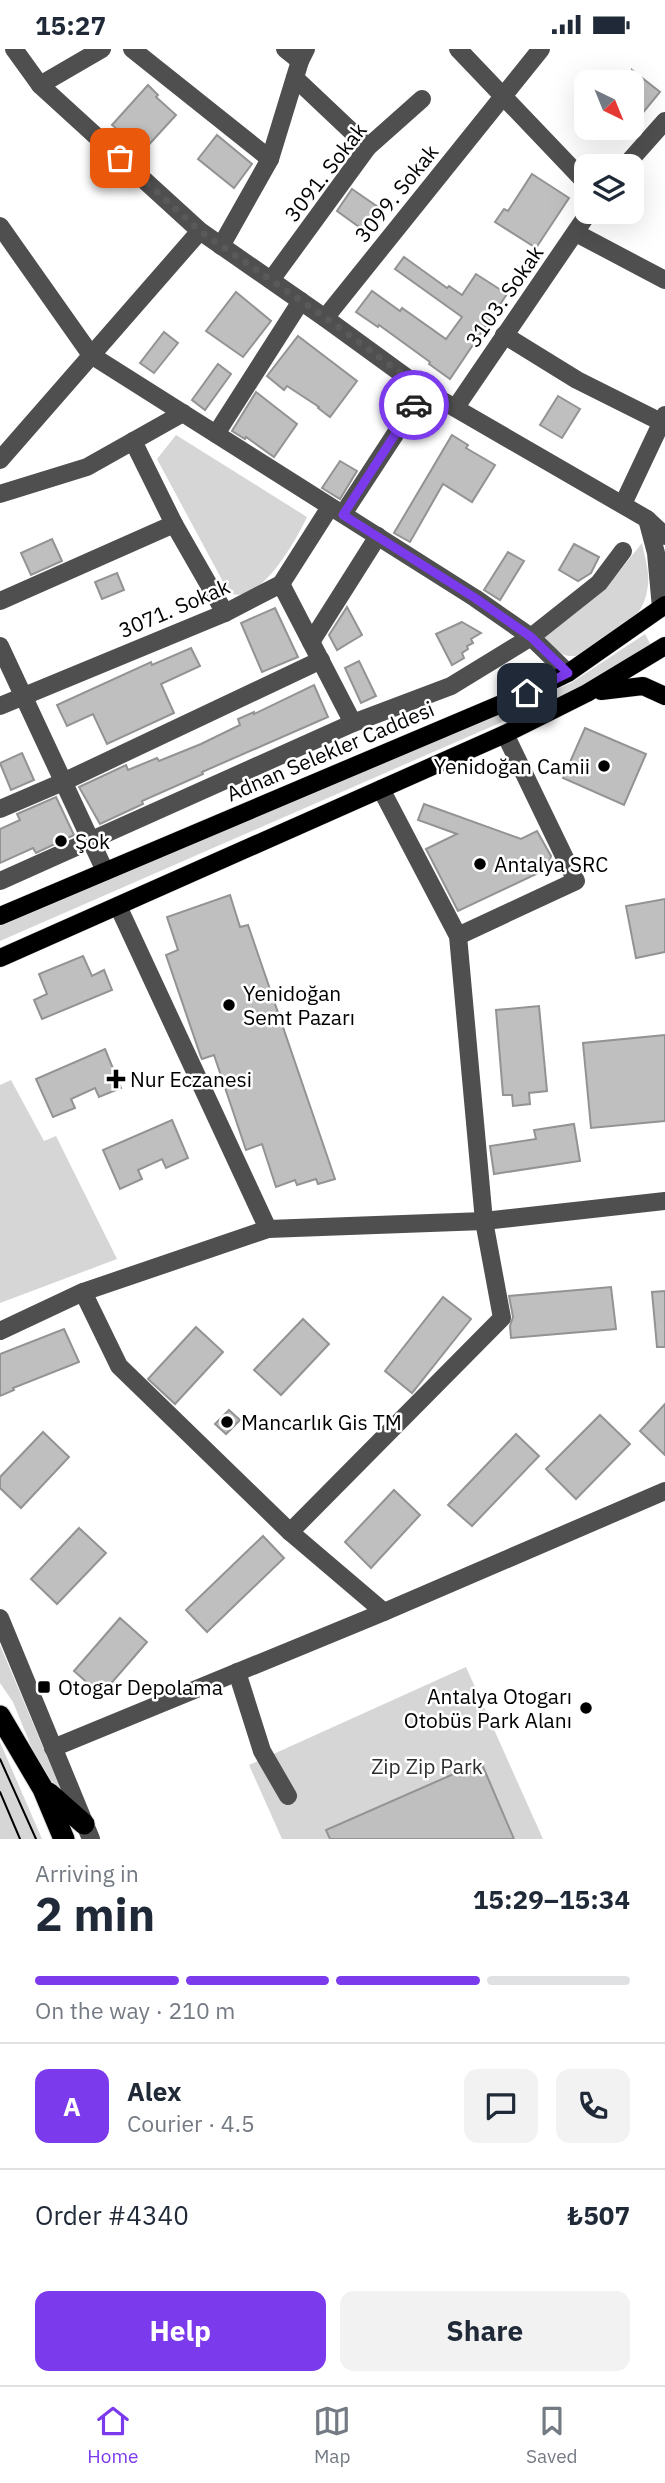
<!DOCTYPE html>
<html lang="en">
<head>
<meta charset="utf-8">
<style>
	:root { --surface:#fff; --page:#f2f2f3; --text:#1f2937; --muted:#747a83; --line:#e0e1e3; --accent:#7c3aed }
	body { margin:0; font-family:"IBM Plex Sans",sans-serif; background:var(--page); color:var(--text); height:100vh; display:flex; flex-direction:column; font-size:26px; white-space:nowrap }
	* { box-sizing:border-box; margin:0 }
	p { font-size:23px; color:var(--muted) }
	.icon { flex:none; width:38px; height:38px; fill:none; stroke:currentColor; stroke-width:2; stroke-linecap:round; stroke-linejoin:round }
	.map { position:relative; height:1790px; overflow:hidden }
	.sheet { display:flex; flex-direction:column; background:var(--surface); flex:1 }
	.sheet>* { flex:none }
	.needle { width:46px; rotate:137deg }
	.fabs { position:absolute; left:574px; top:21px; display:grid; gap:14px }
	.fabs a { display:grid; place-items:center; width:70px; height:70px; border-radius:14px; background:var(--surface); box-shadow:0 7px 28px #0002; font-size:35px }
	.pin { position:absolute; display:grid; place-items:center; width:60px; height:60px; color:#fff; margin:-30px; border-radius:14px; box-shadow:0 4px 10px #0006 }
	.courier { position:absolute; display:grid; place-items:center; width:70px; height:70px; margin:-35px; border:5px solid #7c3aed; border-radius:50%; background:#fff; color:#222; box-shadow:0 2px 9px #0007 }
	.headline em { font-style:normal; font-weight:700 }
	.headline div { display:flex; flex-direction:column-reverse }
	.headline { display:flex; align-items:center; justify-content:space-between; height:119px; padding:0 35px }
	h1 { font-size:46px; font-weight:700; line-height:52px }
	.bar { display:grid; grid-template-columns:repeat(4,1fr); gap:10px 7px; align-content:center; height:84px; padding:0 35px }
	.bar i { height:9px; border-radius:5px; background:var(--line) }
	.bar .current { background:var(--accent) }
	.bar p { grid-column:span 4 }
	.line { display:flex; align-items:center; gap:18px; padding:0 35px; border-top:2px solid var(--line) }
	.line div { flex:1 }
	.round { display:grid; place-items:center; flex:none; width:74px; height:74px; border-radius:14px; background:var(--page) }
	.action { display:flex; gap:14px; margin-top:auto; padding:14px 35px }
	.action a { flex:1; height:80px; border-radius:14px; background:var(--accent); color:#fff; font-size:28px; font-weight:700; line-height:80px; text-align:center }
	.action a+a { background:var(--page); color:var(--text) }
	.status { display:flex; justify-content:space-between; align-items:center; height:49px; padding:0 35px; background:var(--surface); direction:ltr }
	.status svg { height:19px; fill:currentColor }
	.dock { display:flex; justify-content:space-around; align-items:center; height:98px; border-top:2px solid var(--line); background:var(--surface); font-size:19px; color:var(--muted) }
	.dock a { display:grid; justify-items:center; gap:4px }
	.dock .current { color:var(--accent) }
	.map>svg:first-child { display:block }
	.green { fill:#d6d6d6 }
	.building { fill:#bfbfbf; stroke:#939393; stroke-width:2 }
	.lines { fill:none; stroke-linecap:round; stroke-linejoin:round }
	.major-casing { stroke:#dbdbdb; stroke-width:19 }
	.highway-casing { stroke:#dbdbdb; stroke-width:23 }
	.minor { stroke:#4f4f4f; stroke-width:18 }
	.major { stroke:#000; stroke-width:18 }
	.highway { stroke:#000; stroke-width:21 }
	.tram { stroke:#000; stroke-width:2 }
	.done { stroke:#595959; stroke-width:7; stroke-dasharray:0 12.6 }
	.route { stroke:#7c3aed; stroke-width:9 }
	.poi-dot { fill:#000; stroke:#fff; stroke-width:2.5 }
	.labels { text-anchor:middle; dominant-baseline:central; stroke-width:5; stroke-linejoin:round; paint-order:stroke }
	.street-label { font-size:21px; fill:#000; stroke:#fff }
	.poi-label { font-size:21px; fill:#000; stroke:#fff; text-anchor:start }
	.park-label { font-size:21px; fill:#2d2d2d; stroke:#fff }
</style>
</head>
<body>
<div class="status"><b>15:27</b><svg viewBox="0 0 49 12"><path d="M0 12V9h3v3zM5 12V6h3v6zM10 12V3h3v9zM15 12V0h3v12zM26 1h20v11H26zM47 4h2v5h-2z"/></svg></div>
<div class="map">
<svg width="665" height="1790" viewBox="0 0 665 1790">
	<rect width="100%" height="100%" fill="#fff"/>
	<g class="green">
		<path d="M176 386 307 468C296 491 260 557 229 544L157 410Z"/>
		<path d="M642 494C645 510 651 526 647 542 646 548 643 557 639 562 628 576 591 607 573 607 559 608 552 596 543 587L606 539Z"/>
		<polygon points="645,585 653,600 573,642 0,892 0,877 571,634"/>
		<polygon points="11,1031 44,1092 56,1087 117,1210 0,1254 0,1036"/>
		<polygon points="0,1596 67,1755 51,1746 13,1653 0,1634"/>
		<polygon points="466,1618 543,1790 282,1790 249,1716"/>
		<polygon points="0,1693 42,1790 0,1790"/>
	</g>
	<g class="building">
		<polygon points="632,21 660,43 632,77"/>
		<polygon points="148,36 158,46 156,48 176,66 144,101 124,83 123,85 112,76"/>
		<polygon points="217,86 252,115 234,139 198,110"/>
		<polygon points="532,125 569,149 536,199 495,173 504,160 508,162"/>
		<polygon points="352,140 378,158 362,180 337,162"/>
		<polygon points="404,208 447,239 449,237 462,246 476,225 507,245 450,330 429,315 430,313 379,276 378,278 356,263 372,242 400,262 402,259 446,290 462,268 395,220"/>
		<polygon points="236,243 271,272 243,308 206,282"/>
		<polygon points="164,283 178,294 154,324 140,314"/>
		<polygon points="298,287 357,332 330,368 318,359 319,358 287,337 284,341 267,327"/>
		<polygon points="218,315 231,325 205,361 192,351"/>
		<polygon points="256,343 297,375 274,408 246,388 245,390 232,382"/>
		<polygon points="558,347 580,360 562,389 540,376"/>
		<polygon points="452,386 468,396 466,399 495,416 472,453 443,435 410,493 394,484"/>
		<polygon points="340,412 357,422 340,450 322,439"/>
		<polygon points="52,490 62,512 31,526 21,504"/>
		<polygon points="574,495 599,508 591,524 578,532 559,521"/>
		<polygon points="508,503 524,512 500,551 484,541"/>
		<polygon points="117,524 124,541 102,550 95,533"/>
		<polygon points="347,558 362,586 337,601 329,586"/>
		<polygon points="275,559 298,608 262,623 241,574"/>
		<polygon points="462,573 481,584 471,590 473,594 467,597 468,600 462,604 464,609 452,616 436,585"/>
		<polygon points="191,599 200,617 161,635 174,664 107,695 93,665 67,677 57,656 151,613 152,616"/>
		<polygon points="359,612 376,647 361,654 345,619"/>
		<polygon points="314,636 328,668 202,723 203,725 142,752 143,755 100,775 79,738 126,716 128,721 157,709 159,712 201,695 240,676 238,670 254,663 254,665"/>
		<polygon points="585,679 646,705 624,756 563,729"/>
		<polygon points="22,704 34,731 11,741 0,714"/>
		<polygon points="56,748 74,786 36,804 33,799 0,814 0,780 20,771 17,765"/>
		<polygon points="424,755 521,790 537,782 551,807 550,811 553,817 458,862 426,800 457,785 418,771"/>
		<polygon points="230,846 240,878 248,876 335,1130 318,1135 316,1130 297,1136 295,1131 276,1138 262,1095 246,1101 214,1006 202,1010 201,1008 166,906 178,901 167,868"/>
		<polygon points="665,850 665,903 636,909 626,857"/>
		<polygon points="83,907 92,927 104,921 112,941 42,970 34,951 47,945 39,925"/>
		<polygon points="539,957 547,1042 529,1044 530,1055 513,1057 512,1046 503,1046 496,961"/>
		<polygon points="665,986 665,1072 591,1079 583,994"/>
		<polygon points="105,1000 121,1039 99,1048 95,1039 71,1050 75,1059 53,1068 36,1030"/>
		<polygon points="172,1071 188,1109 166,1119 162,1110 138,1121 142,1130 120,1140 103,1101"/>
		<polygon points="574,1075 580,1112 494,1125 490,1097 536,1090 534,1081"/>
		<polygon points="611,1238 616,1280 511,1289 510,1277 513,1268 509,1247"/>
		<polygon points="665,1242 665,1298 657,1298 652,1243"/>
		<polygon points="443,1248 471,1270 412,1344 385,1322"/>
		<polygon points="303,1270 329,1295 281,1346 254,1321"/>
		<polygon points="196,1278 223,1303 175,1355 148,1330"/>
		<polygon points="64,1280 79,1313 13,1339 14,1341 0,1347 0,1305"/>
		<polygon points="665,1355 665,1406 640,1382"/>
		<polygon points="229,1361 240,1371 226,1385 215,1375"/>
		<polygon points="600,1366 630,1395 576,1450 546,1420"/>
		<polygon points="43,1383 69,1408 21,1459 0,1439 0,1428"/>
		<polygon points="516,1385 539,1407 472,1477 448,1456"/>
		<polygon points="394,1441 420,1466 371,1519 345,1493"/>
		<polygon points="79,1479 106,1504 57,1555 31,1530"/>
		<polygon points="263,1487 284,1509 207,1583 186,1561"/>
		<polygon points="120,1569 147,1593 101,1646 74,1622"/>
		<polygon points="481,1713 514,1790 330,1790 326,1781"/>
	</g>
	<g class="lines">
		<g class="major-casing">
			<g id="major">
				<polyline points="601,642 643,637 665,647"/>
				<polyline points="0,867 527,644 568,624 665,556"/>
				<polyline points="0,909 505,685 587,644 665,597"/>
			</g>
		</g>
		<g class="highway-casing">
			<g id="highway">
				<polyline points="0,1667 43,1740 64,1790"/>
				<polyline points="49,1744 84,1775"/>
			</g>
		</g>
		<g class="minor">
			<polyline points="14,0 40,36 200,182 325,269 424,341 647,470"/>
			<polyline points="132,0 270,110"/>
			<polyline points="285,0 300,12"/>
			<polyline points="458,0 586,134"/>
			<polyline points="295,29 368,98"/>
			<polyline points="40,36 102,0"/>
			<polyline points="625,117 665,72"/>
			<polyline points="0,177 91,306 475,549 531,588 568,624"/>
			<polyline points="576,184 665,231"/>
			<polyline points="221,197 270,110 300,12 306,0"/>
			<polyline points="271,231 368,98 422,50"/>
			<polyline points="325,269 541,0"/>
			<polyline points="504,286 577,331 661,373"/>
			<polyline points="456,358 589,163"/>
			<polyline points="216,385 301,252"/>
			<polyline points="133,392 174,475 225,564"/>
			<polyline points="0,411 200,182"/>
			<polyline points="0,445 87,418 183,364"/>
			<polyline points="623,455 665,366"/>
			<polyline points="343,465 424,341"/>
			<polyline points="281,535 353,674"/>
			<polyline points="0,552 174,475"/>
			<polyline points="661,559 656,504 647,470 665,487"/>
			<polyline points="311,593 378,487"/>
			<polyline points="0,597 105,822"/>
			<polyline points="0,657 225,564 281,535 330,458"/>
			<polyline points="0,760 63,733 321,611"/>
			<polyline points="0,832 353,674 451,637 531,588 599,534 623,502"/>
			<polyline points="118,857 268,1180"/>
			<polyline points="458,887 576,832 505,685"/>
			<polyline points="83,1243 119,1317 290,1483 384,1563"/>
			<polyline points="0,1282 83,1243 268,1180 484,1172 665,1152"/>
			<polyline points="290,1483 502,1269 484,1172 458,887 381,740"/>
			<polyline points="0,1569 91,1790"/>
			<polyline points="237,1623 262,1702 288,1747"/>
			<polyline points="53,1699 384,1563 665,1442"/>
		</g>
		<use href="#major" class="major"/>
		<use href="#highway" class="highway"/>
		<g class="tram">
			<polyline points="0,1710 36,1790"/>
			<polyline points="0,1743 20,1790"/>
		</g>
	</g>
	<g class="lines">
		<polyline class="done" points="120,109 200,182 326,269 424,341 414,356"/>
		<polyline class="route" points="414,356 343,466 475,549 531,588 568,624 527,644"/>
	</g>
	<g class="poi-dot">
		<circle cx="604" cy="717" r="7"/>
		<circle cx="61" cy="792" r="7"/>
		<circle cx="480" cy="815" r="7"/>
		<circle cx="229" cy="956" r="7"/>
		<path d="M112.5 1019.5h7v7h7v7h-7v7h-7v-7h-7v-7h7z"/>
		<circle cx="227" cy="1373" r="7"/>
		<rect x="37" y="1631" width="14" height="14" rx="3.5"/>
		<circle cx="586" cy="1659" r="7"/>
	</g>
	<g class="labels">
		<g class="street-label">
			<text transform="translate(325 123) rotate(-52)">3091. Sokak</text>
			<text transform="translate(396 144) rotate(-51)">3099. Sokak</text>
			<text transform="translate(504 247) rotate(-55)">3103. Sokak</text>
			<text transform="translate(174 559) rotate(-23)">3071. Sokak</text>
			<text transform="translate(330 702) rotate(-23)">Adnan Selekler Caddesi</text>
		</g>
		<g class="poi-label">
			<text x="590" y="717" text-anchor="end">Yenidoğan Camii</text>
			<text x="75" y="792">Şok</text>
			<text x="494" y="815">Antalya SRC</text>
			<text x="243" y="944">Yenidoğan<tspan x="243" dy="24">Semt Pazarı</tspan></text>
			<text x="130" y="1030">Nur Eczanesi</text>
			<text x="241" y="1373">Mancarlık Gis TM</text>
			<text x="58" y="1638">Otogar Depolama</text>
			<text x="572" y="1647" text-anchor="end">Antalya Otogarı<tspan x="572" dy="24">Otobüs Park Alanı</tspan></text>
		</g>
		<g class="park-label">
			<text x="427" y="1717">Zip Zip Park</text>
		</g>
	</g>
</svg>
<div class="fabs">
<a><svg class="needle" viewBox="-14 -14 28 28"><path d="M0-13l5 13h-10z" fill="#e53935"/><path d="M0 13l5-13h-10z" fill="#747a83"/></svg></a>
<a><svg class="icon" aria-label="layers" viewBox="0 0 24 24"><path d="M12 4l9 5-9 5-9-5zM3 14l9 5 9-5"/></svg></a>
</div>
<div class="pin" style="left:120px;top:109px;background:#ea580c"><svg class="icon" aria-label="bag" viewBox="0 0 24 24"><path d="M5 8h14l-1 12H6zM9 8a3 3 0 0 1 6 0"/></svg></div>
<div class="pin" style="left:527px;top:644px;background:#1f2937"><svg class="icon" aria-label="home" viewBox="0 0 24 24"><path d="M3 11l9-7 9 7M6 9v11h12V9"/></svg></div>
<div class="courier" style="left:414px;top:356px"><svg class="icon" aria-label="car" viewBox="0 0 24 24"><path d="M5 17H2v-5l4-1 3-4h7l3 4 3 1v5h-3M9 17h6M6 11h13"/><circle cx="7" cy="17" r="2"/><circle cx="17" cy="17" r="2"/></svg></div>
</div>
<section class="sheet">
<div class="headline"><div><h1>2 min</h1><p>Arriving in</p></div><em>15:29–15:34</em></div>
<div class="bar"><i class="current"></i><i class="current"></i><i class="current"></i><i></i><p>On the way · 210 m</p></div>
<div class="line" style="height:126px"><b class="round" style="background:var(--accent);color:#fff">A</b><div><b>Alex</b><p>Courier · 4.5</p></div><a class="round"><svg class="icon" aria-label="chat" viewBox="0 0 24 24"><path d="M4 5h16v11H9l-5 4z"/></svg></a><a class="round"><svg class="icon" aria-label="phone" viewBox="0 0 24 24"><path d="M5 4h4l2 5-3 2q2 4 5 5l2-3 5 2v4C11 20 4 13 5 4z"/></svg></a></div>
<div class="line" style="height:91px"><div>Order #4340</div><b>₺507</b></div>
<div class="action"><a>Help</a><a>Share</a></div>
</section>
<nav class="dock">
<a class="current"><svg class="icon" aria-label="home" viewBox="0 0 24 24"><path d="M3 11l9-7 9 7M6 9v11h12V9"/></svg>Home</a>
<a><svg class="icon" aria-label="map" viewBox="0 0 24 24"><path d="M3 6l6-2 6 2 6-2v14l-6 2-6-2-6 2zM9 4v14M15 6v14"/></svg>Map</a>
<a><svg class="icon" aria-label="saved" viewBox="0 0 24 24"><path d="M7 4h10v16l-5-4-5 4z"/></svg>Saved</a>
</nav>
</body>
</html>
